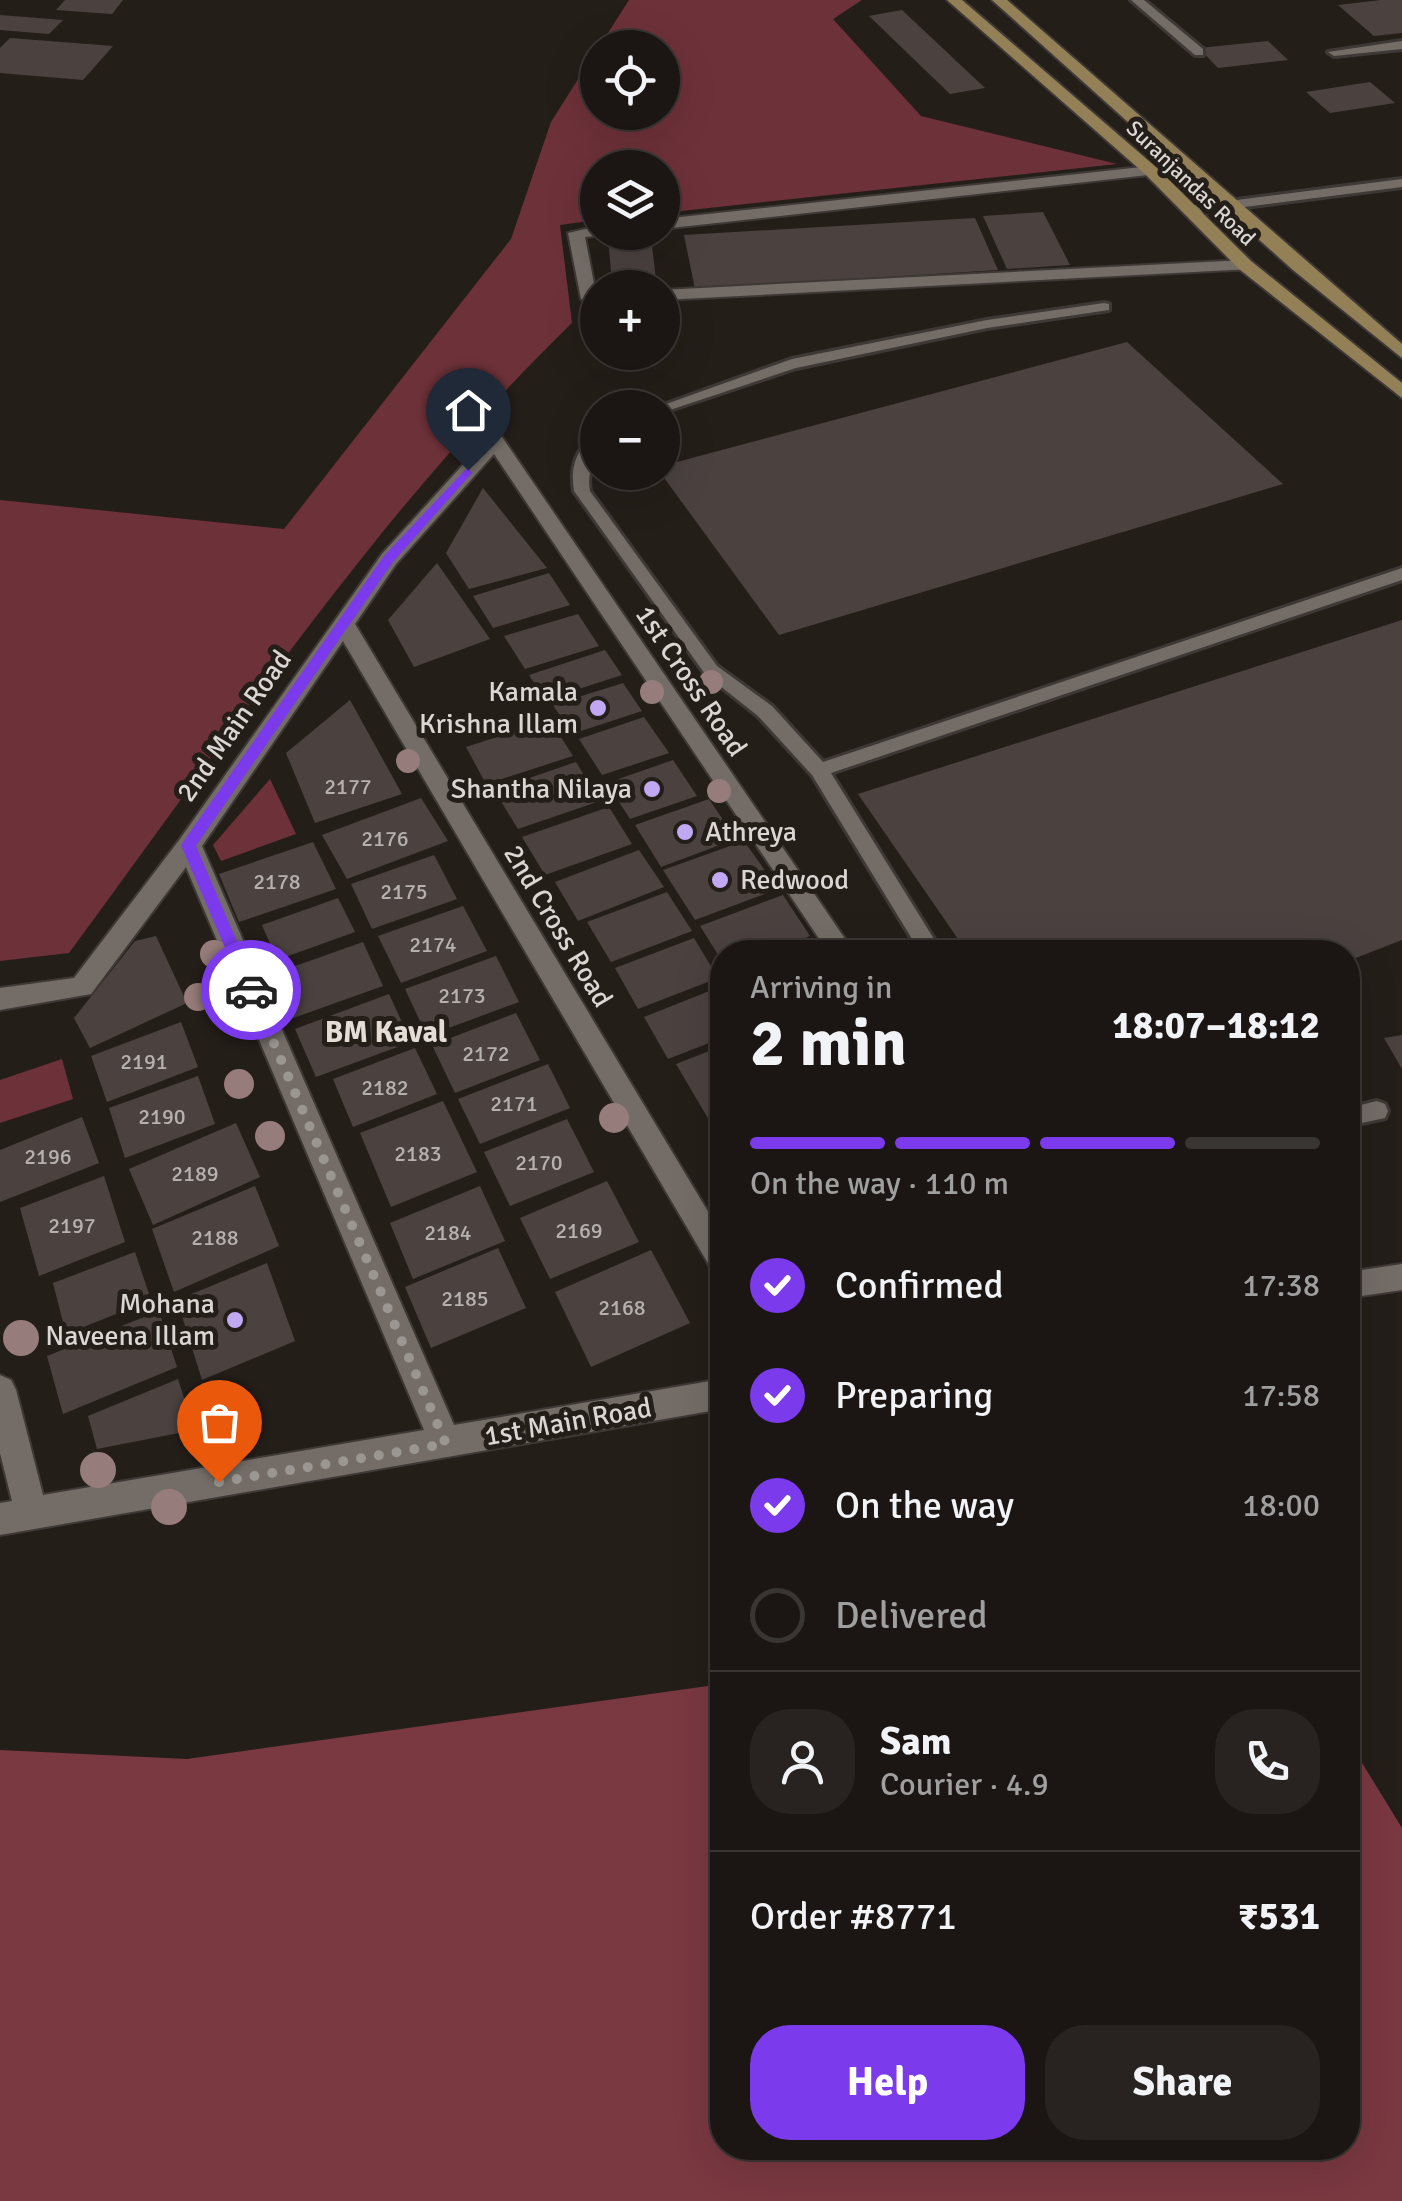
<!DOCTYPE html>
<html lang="en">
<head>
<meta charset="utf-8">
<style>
	:root { --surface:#1b1613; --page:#282321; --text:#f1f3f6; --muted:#a09fa0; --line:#393533; --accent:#7c3aed }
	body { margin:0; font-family:Signika,sans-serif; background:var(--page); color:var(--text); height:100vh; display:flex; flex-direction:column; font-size:38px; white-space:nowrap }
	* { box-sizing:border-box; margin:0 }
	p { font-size:32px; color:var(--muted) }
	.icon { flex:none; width:55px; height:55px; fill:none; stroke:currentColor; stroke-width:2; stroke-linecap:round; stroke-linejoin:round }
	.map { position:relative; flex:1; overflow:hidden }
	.side { position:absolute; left:710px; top:940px; width:650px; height:1220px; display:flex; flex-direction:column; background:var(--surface); border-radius:40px; box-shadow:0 10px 40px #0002,0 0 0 2px var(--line) }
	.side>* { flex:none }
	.buttons { position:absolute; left:580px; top:30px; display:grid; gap:20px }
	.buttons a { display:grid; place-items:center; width:100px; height:100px; border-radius:50%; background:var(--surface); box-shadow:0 10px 40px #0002,0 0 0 2px var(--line); font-size:50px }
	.pin { position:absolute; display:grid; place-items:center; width:85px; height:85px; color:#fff; margin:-102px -42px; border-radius:50% 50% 50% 0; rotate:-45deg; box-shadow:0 0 10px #0007 }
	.pin .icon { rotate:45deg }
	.courier { position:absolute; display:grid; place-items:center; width:100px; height:100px; margin:-50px; border:8px solid #7c3aed; border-radius:50%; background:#fff; color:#222; box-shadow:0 2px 12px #0007 }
	.summary em { font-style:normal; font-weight:800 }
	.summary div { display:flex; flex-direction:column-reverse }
	.summary { display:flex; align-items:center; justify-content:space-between; height:170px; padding:0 40px }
	h1 { font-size:65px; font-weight:800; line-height:75px }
	.bar { display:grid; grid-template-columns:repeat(4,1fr); gap:15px 10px; align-content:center; height:120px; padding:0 40px }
	.bar i { height:12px; border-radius:8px; background:var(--line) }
	.bar .selected { background:var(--accent) }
	.bar p { grid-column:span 4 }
	.line { display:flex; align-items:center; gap:25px; padding:0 40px; border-top:2px solid var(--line) }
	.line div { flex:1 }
	.round { display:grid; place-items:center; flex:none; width:105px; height:105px; border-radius:40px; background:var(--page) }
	ol { padding:0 40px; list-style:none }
	li { display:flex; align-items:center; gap:30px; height:110px }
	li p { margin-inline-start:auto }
	li .icon { padding:10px; border-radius:50%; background:var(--accent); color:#fff; stroke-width:4 }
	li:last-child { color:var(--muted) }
	li i { width:55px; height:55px; border:5px solid var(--line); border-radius:50% }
	.action { display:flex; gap:20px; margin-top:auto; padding:20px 40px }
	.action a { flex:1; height:115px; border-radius:40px; background:var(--accent); color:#fff; font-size:40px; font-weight:800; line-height:115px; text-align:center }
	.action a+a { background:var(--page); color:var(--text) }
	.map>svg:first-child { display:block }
	.green { fill:#6d3139 }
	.forest { fill:#7a3841 }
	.building { fill:#4b4240 }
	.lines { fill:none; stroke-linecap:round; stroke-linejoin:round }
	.service-casing { stroke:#3e3936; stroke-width:6 }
	.minor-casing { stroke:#3e3936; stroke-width:4 }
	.primary-casing { stroke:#3e3936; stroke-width:4 }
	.service { fill:#746d67; fill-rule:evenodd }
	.minor { fill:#746d67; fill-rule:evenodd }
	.primary { fill:#938056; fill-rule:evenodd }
	.tree { fill:#967c7b }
	.route { fill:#7c3aed }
	.done { stroke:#9a9692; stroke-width:10; stroke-dasharray:0 18 }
	.poi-dot { fill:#c0a8f3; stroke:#241e19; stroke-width:4 }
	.labels { text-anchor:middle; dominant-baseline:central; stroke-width:10; stroke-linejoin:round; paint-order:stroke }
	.far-street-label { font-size:22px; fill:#dad6d3; stroke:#241e19 }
	.number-label { font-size:22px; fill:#b6b1ae }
	.street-label { font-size:28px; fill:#dad6d3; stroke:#241e19 }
	.poi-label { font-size:28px; fill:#dad6d3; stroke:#241e19; text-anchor:end }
	.neighbourhood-label { font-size:30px; font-weight:bold; fill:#e4dcd5; stroke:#241e19 }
</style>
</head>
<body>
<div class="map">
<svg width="1402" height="2201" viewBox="0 0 1402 2201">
	<rect width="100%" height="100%" fill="#241e19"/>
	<g class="green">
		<path d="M629 0H862L833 19 921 116 1117 164 663 213 662 168H598L597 220 560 225 572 323C379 510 228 738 69 953L0 961V500L284 529 511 239 551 122 597 49 598 112H662V48L599 47Z"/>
		<polygon points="270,779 296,834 221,861 213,845"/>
		<polygon points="62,1059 73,1099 0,1123 0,1080"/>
	</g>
	<polygon class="forest" points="722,1684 722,2148 1348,2148 1348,1740 1402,1828 1402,2201 0,2201 0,1750 187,1759"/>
	<g class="building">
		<polygon points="65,0 123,0 112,14 56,10"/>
		<polygon points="1381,0 1402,0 1402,33 1374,36 1338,5"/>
		<polygon points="902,10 985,88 950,94 869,16"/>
		<polygon points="0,15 63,20 49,34 0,30"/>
		<polygon points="10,38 113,46 83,80 0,73 0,48"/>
		<polygon points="1268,41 1288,60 1218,68 1199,48"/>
		<polygon points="1370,82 1395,103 1330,113 1306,92"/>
		<polygon points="1043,212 1070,265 1007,269 983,216"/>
		<polygon points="975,218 998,270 695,289 684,235"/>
		<polygon points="651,237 656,280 612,282 608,239"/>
		<polygon points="1127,342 1283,484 779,635 662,475 662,466"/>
		<polygon points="483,488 547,568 469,589 446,553"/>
		<polygon points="437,563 490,639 414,667 388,620"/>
		<polygon points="549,573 570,605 493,628 473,596"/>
		<polygon points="578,614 599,646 525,669 504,636"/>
		<polygon points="1402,620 1402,940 1348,961 1348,952 967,952 858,794"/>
		<polygon points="605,650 622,675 545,700 529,675"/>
		<polygon points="623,683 642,711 572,734 553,705"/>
		<polygon points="350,700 402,794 315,823 286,753"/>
		<polygon points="644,717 669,753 602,775 579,739"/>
		<polygon points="550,720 573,756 486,784 466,747"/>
		<polygon points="673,760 697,796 630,819 607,783"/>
		<polygon points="576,762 600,801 518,829 494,790"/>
		<polygon points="421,798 448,841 347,879 322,835"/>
		<polygon points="709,799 736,839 661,867 635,825"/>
		<polygon points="609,807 632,844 545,875 522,837"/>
		<polygon points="744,841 778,889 695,920 663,870"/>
		<polygon points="313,842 336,889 239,922 219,874"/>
		<polygon points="639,850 664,887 578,921 555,882"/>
		<polygon points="434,855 457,899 372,929 351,884"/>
		<polygon points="667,892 692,931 611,962 587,922"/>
		<polygon points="783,895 810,936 768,952 722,952 722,961 700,926"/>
		<polygon points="338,898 355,932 277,960 262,925"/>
		<polygon points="463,906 487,951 401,983 378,936"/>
		<polygon points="156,936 187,1003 90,1048 74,1018 135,941"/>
		<polygon points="694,938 718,978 638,1009 615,968"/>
		<polygon points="363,942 383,986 285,1021 267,976"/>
		<polygon points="496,956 519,1002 427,1036 405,989"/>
		<polygon points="722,986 722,1038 668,1059 644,1017"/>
		<polygon points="389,994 411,1042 316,1077 295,1029"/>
		<polygon points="516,1013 540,1060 455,1093 432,1045"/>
		<polygon points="181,1022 198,1067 107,1102 91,1056"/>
		<polygon points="1402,1035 1402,1069 1384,1038"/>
		<polygon points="722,1046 722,1115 709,1120 676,1064"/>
		<polygon points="415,1048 437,1094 353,1127 333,1079"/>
		<polygon points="548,1064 570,1108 480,1144 458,1099"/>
		<polygon points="198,1076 215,1124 125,1158 109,1108"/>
		<polygon points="443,1101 477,1172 391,1207 360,1133"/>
		<polygon points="82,1117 99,1163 0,1202 0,1150"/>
		<polygon points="567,1119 594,1172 510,1206 484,1152"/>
		<polygon points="236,1123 260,1177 153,1225 129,1169"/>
		<polygon points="104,1176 125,1242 39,1276 20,1208"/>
		<polygon points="607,1181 639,1242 550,1279 520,1218"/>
		<polygon points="255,1186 279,1246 174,1292 152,1229"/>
		<polygon points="480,1186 505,1241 413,1279 390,1223"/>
		<polygon points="498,1248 526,1308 431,1348 405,1287"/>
		<polygon points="651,1250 690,1323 591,1367 555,1292"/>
		<polygon points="135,1252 151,1300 66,1334 53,1283"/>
		<polygon points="267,1263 295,1341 202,1380 177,1300"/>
		<polygon points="159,1311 177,1367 63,1414 47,1356"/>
		<polygon points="178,1379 194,1430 97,1449 88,1416"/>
	</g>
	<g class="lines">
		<g class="service-casing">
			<g id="service">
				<polygon points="1131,0 1144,0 1203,49 1203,55 1195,55"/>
				<polygon points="1402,41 1402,49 1334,56 1328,52"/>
				<polygon points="1402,179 1402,187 1190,214 1183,210 1190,206"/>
				<polygon points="1104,303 1109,304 1109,310 987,328 796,368 667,411 655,408 792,359 987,320"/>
				<path d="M598 435C598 456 586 469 590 491L717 666 772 706 823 762 1402 568V580L831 773 942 952H920L812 775 758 716 705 674 574 491C570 467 576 447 598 435Z"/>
				<polygon points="1377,1101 1385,1104 1388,1111 1385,1118 1348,1126 1348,1108"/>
			</g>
		</g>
		<g class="minor-casing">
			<g id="minor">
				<polygon points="1151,166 1159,171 1157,174 662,229 662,219"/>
				<polygon points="598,226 598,232 604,235 585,237 598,304 581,299 568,233"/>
				<polygon points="1245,260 1254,265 1251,269 662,300 662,290"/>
				<polygon points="495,435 502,437 854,952 828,952 494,454 396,564 355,624 722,1235 722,1274 712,1270 343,641 202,846 454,1425 722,1379 722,1409 0,1535 0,1503 12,1501 0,1453 0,1375 11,1380 16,1390 43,1495 424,1430 186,867 91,994 0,1010 0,988 74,978 180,839 382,554 488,437"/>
				<polygon points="1402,1264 1402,1290 1348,1298 1348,1272"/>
			</g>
		</g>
		<g class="primary-casing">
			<g id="primary">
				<polygon points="947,0 962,0 1157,168 1251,261 1402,383 1402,398 1239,269 1145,174"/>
				<polygon points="992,0 1007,0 1402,344 1402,358 1293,270"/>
			</g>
		</g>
		<use href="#service" class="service"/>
		<use href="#minor" class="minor"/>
		<use href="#primary" class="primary"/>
	</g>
	<g class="tree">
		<circle cx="711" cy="682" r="12"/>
		<circle cx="652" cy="692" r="12"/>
		<circle cx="408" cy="761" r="12"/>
		<circle cx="719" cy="791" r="12"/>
		<circle cx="214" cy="954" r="14"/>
		<circle cx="198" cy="997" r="14"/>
		<circle cx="239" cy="1084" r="15"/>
		<circle cx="614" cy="1118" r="15"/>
		<circle cx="270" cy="1136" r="15"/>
		<circle cx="21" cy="1338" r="18"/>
		<circle cx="98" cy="1470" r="18"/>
		<circle cx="169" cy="1507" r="18"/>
	</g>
	<polygon class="route" points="468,467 472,473 393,562 196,846 258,990 251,996 245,994 181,845 384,556"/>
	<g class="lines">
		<polyline class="done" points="219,1482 446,1444 251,990"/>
	</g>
	<g class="poi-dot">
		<circle cx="598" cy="708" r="10"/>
		<circle cx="652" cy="789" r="10"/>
		<circle cx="685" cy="832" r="10"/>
		<circle cx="720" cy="880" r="10"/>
		<circle cx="235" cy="1320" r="10"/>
	</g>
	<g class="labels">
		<g class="far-street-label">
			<text transform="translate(1191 183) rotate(44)">Suranjandas Road</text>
		</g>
		<g class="number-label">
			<text x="348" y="786">2177</text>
			<text x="385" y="838">2176</text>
			<text x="277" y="881">2178</text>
			<text x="404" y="891">2175</text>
			<text x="433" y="944">2174</text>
			<text x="462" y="995">2173</text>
			<text x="486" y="1053">2172</text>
			<text x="144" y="1061">2191</text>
			<text x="385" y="1087">2182</text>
			<text x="514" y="1103">2171</text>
			<text x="162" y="1116">2190</text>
			<text x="418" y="1153">2183</text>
			<text x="48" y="1156">2196</text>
			<text x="539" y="1162">2170</text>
			<text x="195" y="1173">2189</text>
			<text x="72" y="1225">2197</text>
			<text x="579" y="1230">2169</text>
			<text x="448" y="1232">2184</text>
			<text x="215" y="1237">2188</text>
			<text x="465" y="1298">2185</text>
			<text x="622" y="1307">2168</text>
		</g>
		<g class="street-label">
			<text transform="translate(691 681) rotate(56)">1st Cross Road</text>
			<text transform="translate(234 726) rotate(-55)">2nd Main Road</text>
			<text transform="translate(558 926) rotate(59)">2nd Cross Road</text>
			<text transform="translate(568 1422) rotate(-10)">1st Main Road</text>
		</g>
		<g class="poi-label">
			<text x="578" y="692">Kamala<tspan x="578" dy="32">Krishna Illam</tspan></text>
			<text x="632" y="789">Shantha Nilaya</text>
			<text x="705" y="832" text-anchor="start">Athreya</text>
			<text x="740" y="880" text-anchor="start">Redwood</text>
			<text x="215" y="1304">Mohana<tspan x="215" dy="32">Naveena Illam</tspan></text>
		</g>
		<g class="neighbourhood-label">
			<text x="386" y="1032">BM Kaval</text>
		</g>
	</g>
</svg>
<div class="buttons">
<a><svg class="icon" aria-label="locate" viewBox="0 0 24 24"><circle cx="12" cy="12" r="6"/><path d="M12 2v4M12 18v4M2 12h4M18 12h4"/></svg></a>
<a><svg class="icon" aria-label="layers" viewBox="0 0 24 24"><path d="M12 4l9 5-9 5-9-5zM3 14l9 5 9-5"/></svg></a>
<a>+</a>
<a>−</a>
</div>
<div class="pin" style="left:219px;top:1482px;background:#ea580c"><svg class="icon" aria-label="bag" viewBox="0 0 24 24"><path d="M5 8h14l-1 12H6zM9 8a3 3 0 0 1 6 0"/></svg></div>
<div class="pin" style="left:468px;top:470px;background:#1f2937"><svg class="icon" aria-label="home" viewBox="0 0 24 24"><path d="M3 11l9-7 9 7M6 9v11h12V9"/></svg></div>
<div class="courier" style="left:251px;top:990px"><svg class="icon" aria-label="car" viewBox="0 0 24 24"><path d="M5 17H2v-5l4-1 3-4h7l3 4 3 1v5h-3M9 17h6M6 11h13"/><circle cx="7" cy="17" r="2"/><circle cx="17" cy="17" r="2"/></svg></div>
<section class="side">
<div class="summary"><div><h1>2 min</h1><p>Arriving in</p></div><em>18:07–18:12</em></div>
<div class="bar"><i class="selected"></i><i class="selected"></i><i class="selected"></i><i></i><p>On the way · 110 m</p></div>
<ol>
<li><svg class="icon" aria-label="check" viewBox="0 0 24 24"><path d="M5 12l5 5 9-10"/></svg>Confirmed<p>17:38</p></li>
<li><svg class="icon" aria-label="check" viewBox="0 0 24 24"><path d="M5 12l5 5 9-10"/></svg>Preparing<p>17:58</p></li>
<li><svg class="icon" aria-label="check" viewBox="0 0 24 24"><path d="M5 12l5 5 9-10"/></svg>On the way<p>18:00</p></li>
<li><i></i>Delivered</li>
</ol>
<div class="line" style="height:180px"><a class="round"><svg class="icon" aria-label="person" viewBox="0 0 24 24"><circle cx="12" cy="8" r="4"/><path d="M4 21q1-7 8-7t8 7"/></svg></a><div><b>Sam</b><p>Courier · 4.9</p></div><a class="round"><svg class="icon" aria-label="phone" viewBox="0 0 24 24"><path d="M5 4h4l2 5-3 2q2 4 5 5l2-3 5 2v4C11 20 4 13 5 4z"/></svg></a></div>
<div class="line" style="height:130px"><div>Order #8771</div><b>₹531</b></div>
<div class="action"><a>Help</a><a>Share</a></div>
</section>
</div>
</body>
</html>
